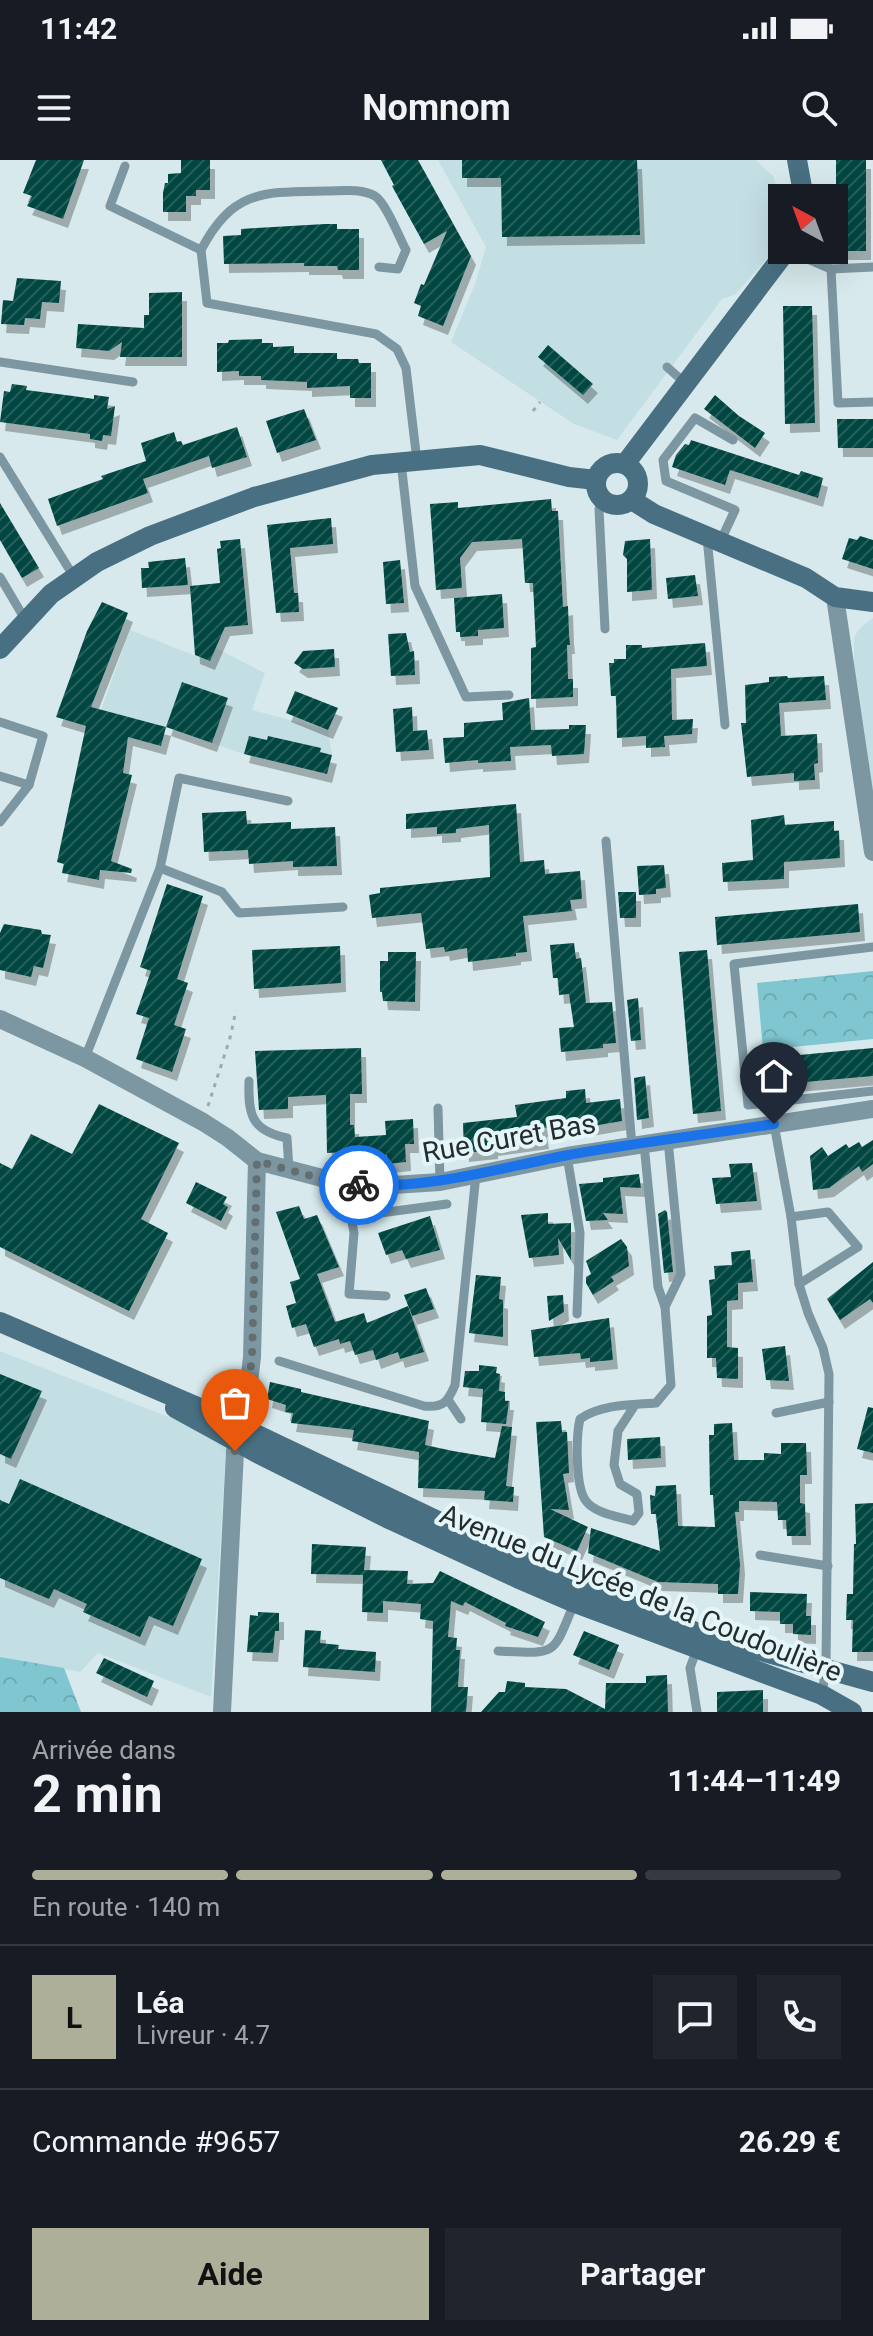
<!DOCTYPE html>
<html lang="fr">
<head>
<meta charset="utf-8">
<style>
	:root { --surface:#171b24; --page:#20242c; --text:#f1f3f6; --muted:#9ea1a6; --line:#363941; --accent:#aeaf99 }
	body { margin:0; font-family:Roboto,sans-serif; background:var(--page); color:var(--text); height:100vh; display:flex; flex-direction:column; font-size:30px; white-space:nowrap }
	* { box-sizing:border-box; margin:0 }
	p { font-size:26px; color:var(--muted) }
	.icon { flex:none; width:44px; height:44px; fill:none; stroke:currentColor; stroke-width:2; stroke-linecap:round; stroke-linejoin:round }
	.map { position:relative; height:1552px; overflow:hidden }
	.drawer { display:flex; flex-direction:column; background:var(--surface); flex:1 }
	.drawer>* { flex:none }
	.needle { width:52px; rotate:319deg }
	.fabs { position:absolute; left:768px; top:24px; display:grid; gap:16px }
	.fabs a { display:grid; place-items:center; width:80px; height:80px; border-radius:0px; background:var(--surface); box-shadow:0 8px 32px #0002; font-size:40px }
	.pin { position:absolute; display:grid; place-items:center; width:68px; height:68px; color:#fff; margin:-82px -34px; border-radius:50% 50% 50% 0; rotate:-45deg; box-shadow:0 0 8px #0007 }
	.pin .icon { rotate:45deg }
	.courier { position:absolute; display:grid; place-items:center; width:80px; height:80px; margin:-40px; border:6px solid #1a73e8; border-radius:50%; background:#fff; color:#222; box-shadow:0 2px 10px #0007 }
	.summary em { font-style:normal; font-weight:700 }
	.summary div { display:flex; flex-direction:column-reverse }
	.summary { display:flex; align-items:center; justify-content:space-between; height:136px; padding:0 32px }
	h1 { font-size:52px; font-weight:700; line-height:60px }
	.bar { display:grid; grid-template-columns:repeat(4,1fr); gap:12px 8px; align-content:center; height:96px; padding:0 32px }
	.bar i { height:10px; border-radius:6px; background:var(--line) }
	.bar .on { background:var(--accent) }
	.bar p { grid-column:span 4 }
	.line { display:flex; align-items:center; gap:20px; padding:0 32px; border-top:2px solid var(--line) }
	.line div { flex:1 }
	.round { display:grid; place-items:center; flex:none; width:84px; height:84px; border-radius:0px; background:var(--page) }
	.primary-button { display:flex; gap:16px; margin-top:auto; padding:16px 32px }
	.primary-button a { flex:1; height:92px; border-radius:0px; background:var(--accent); color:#111; font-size:32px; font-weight:700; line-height:92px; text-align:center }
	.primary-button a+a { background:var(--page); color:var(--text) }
	.status { display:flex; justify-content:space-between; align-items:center; height:56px; padding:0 40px; background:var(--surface); direction:ltr }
	.status svg { height:22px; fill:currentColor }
	header { display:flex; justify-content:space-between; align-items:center; height:104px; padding:0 32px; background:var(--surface); font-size:36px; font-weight:700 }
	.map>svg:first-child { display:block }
	.built { fill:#c4dfe4 }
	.park { fill:url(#park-crowns) }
	.building { fill:url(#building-hatch); filter:url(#shadow) }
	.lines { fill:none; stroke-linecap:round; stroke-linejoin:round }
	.path { stroke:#9baaac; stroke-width:3; stroke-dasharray:4 6; stroke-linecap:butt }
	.lane { stroke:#7c96a2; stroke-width:9 }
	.street { stroke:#7c96a2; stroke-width:18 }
	.secondary { stroke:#487082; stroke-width:20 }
	.done { stroke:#636e70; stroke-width:8; stroke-dasharray:0 14.4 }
	.route { stroke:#1a73e8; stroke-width:10 }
	.labels { text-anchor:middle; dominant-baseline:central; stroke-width:8; stroke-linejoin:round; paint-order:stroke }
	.street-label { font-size:28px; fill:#252c2d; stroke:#e4f6f9 }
</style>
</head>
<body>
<div class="status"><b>11:42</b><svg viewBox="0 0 49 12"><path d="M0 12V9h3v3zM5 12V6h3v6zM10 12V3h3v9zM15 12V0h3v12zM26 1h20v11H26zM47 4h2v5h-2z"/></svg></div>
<header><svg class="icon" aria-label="menu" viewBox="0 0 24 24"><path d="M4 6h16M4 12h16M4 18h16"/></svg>Nomnom<svg class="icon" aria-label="search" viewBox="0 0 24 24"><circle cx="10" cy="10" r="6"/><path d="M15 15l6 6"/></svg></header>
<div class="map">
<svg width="873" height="1552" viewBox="0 0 873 1552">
	<defs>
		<pattern id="park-crowns" width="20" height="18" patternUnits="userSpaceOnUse" patternTransform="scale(2)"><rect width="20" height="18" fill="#80c6d0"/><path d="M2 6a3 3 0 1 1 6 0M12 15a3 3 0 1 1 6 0" fill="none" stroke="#6eaab3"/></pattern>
		<pattern id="building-hatch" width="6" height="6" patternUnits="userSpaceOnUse" patternTransform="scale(2)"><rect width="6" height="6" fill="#004743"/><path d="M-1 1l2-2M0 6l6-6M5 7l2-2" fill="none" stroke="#265f5c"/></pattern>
		<filter id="shadow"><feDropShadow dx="5" dy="9" stdDeviation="0" flood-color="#0004"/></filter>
	</defs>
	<rect width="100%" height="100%" fill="#d7e9ec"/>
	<g class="built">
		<polygon points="438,0 756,0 773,16 782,40 782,67 769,96 736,134 722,139 617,280 574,264 451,182 475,124 486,87"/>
		<polygon points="873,458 873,633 854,507 854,477 860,468"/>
		<polygon points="130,470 209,501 216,488 265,513 252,550 328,570 332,595 250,576 244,594 212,583 228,538 183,522 166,567 101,550"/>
		<polygon points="0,1191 207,1272 226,1289 211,1537 98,1493 80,1512 0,1497"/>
	</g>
	<g class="park">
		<polygon points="873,811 873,879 763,890 757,823"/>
		<polygon points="0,1497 64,1508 81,1552 0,1552"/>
	</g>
	<g class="building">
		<polygon points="36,0 84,0 63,59 27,46 32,36 23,33"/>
		<polygon points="181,0 210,0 210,30 196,30 196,36 186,36 186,52 163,52 163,33 165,23 168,23 168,14 181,13"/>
		<polygon points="381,0 418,0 471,96 443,166 418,156 421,146 414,143 421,124 424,125 447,71 424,84 392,26 394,25"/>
		<polygon points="462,0 637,0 640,75 502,77 501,18 462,18"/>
		<rect x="836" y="0" width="30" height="91"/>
		<polygon points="325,64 337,64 337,69 359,69 359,110 338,110 337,106 304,106 304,103 224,104 223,76 241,75 241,69"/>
		<polygon points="17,118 61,121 59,143 42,142 40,159 25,158 24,165 1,164 3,140 13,141"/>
		<polygon points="182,132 182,197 120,197 122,182 109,191 76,188 78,164 144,168 144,155 149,155 149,133"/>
		<polygon points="783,146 812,146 815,263 785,264"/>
		<polygon points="262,179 262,183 273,183 273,187 294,186 294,193 337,193 337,199 358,199 359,203 371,203 371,238 350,238 350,226 307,228 307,222 261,220 261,216 239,216 239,211 217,212 217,183 228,183 229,180"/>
		<polygon points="548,185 593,224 583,235 538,197"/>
		<polygon points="12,224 27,226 26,230 73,236 94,239 94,235 109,237 107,249 115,246 111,276 103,275 102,281 90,279 90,274 0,262 4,231 10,232"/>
		<polygon points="715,235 739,256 765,273 755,288 704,249"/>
		<polygon points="304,249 316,280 277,293 266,261"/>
		<polygon points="837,259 873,259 873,288 838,288"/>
		<polygon points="237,267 247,297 212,308 209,296 152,316 143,319 148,333 57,366 48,339 103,319 101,316 146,301 141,283 174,272 177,282 181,281 183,285"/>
		<polygon points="691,280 799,315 801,311 823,318 818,338 730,310 725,325 672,307 676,295 685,284 689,285"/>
		<polygon points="551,339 552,351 558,351 563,447 568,446 569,474 570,485 567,485 568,519 573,519 573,537 531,539 531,488 536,487 533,423 525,423 522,379 472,382 460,398 462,428 436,430 430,344 458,342 458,348"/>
		<polygon points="0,343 39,408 22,418 0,380"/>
		<polygon points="331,358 333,384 290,388 294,433 298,433 299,452 276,453 267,365"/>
		<polygon points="860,376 873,380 873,409 842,399 849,378 857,380"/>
		<polygon points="240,379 248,465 225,467 210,501 195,495 190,426 220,423 217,389 221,388 220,381"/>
		<polygon points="650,379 652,430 627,432 627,399 623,395 625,381"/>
		<polygon points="185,398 188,425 142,428 141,408 149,408 148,402"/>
		<polygon points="400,400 404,443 386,444 383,402"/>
		<polygon points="695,415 698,436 668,439 666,418"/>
		<polygon points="502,434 504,468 478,470 478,476 460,477 460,472 456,472 454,438"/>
		<polygon points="102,442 128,453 91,547 166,567 161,586 128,577 123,613 132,615 111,701 132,709 131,713 100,710 99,720 62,713 64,704 57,702 86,566 56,557 87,471"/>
		<polygon points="406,473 410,492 414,491 415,515 391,516 388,474"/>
		<polygon points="705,483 707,506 671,509 672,560 693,559 692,574 664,576 665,587 646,588 646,576 617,578 616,536 611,536 609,503 614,503 614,499 626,499 626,485 642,485 642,488"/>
		<polygon points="334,489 335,507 303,509 294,503 303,491"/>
		<polygon points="787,516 788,518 824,516 826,540 779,543 781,576 817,574 818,603 814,604 815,620 794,621 794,613 747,617 741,563 746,563 745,525 769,522 769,517"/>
		<polygon points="182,522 228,538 212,583 166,567"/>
		<polygon points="295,531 338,548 328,570 286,553"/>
		<polygon points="529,538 531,570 569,569 569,565 586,565 584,594 552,596 551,585 510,587 511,601 478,603 478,600 445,603 443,578 464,577 464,563 503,560 502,543"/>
		<polygon points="412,547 413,571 427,570 429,590 396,592 393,549"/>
		<polygon points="249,576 267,580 268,576 321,588 320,592 332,595 327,614 244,594"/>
		<polygon points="516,644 520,702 544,700 545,714 580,711 582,739 570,740 572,751 523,756 527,792 516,793 516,796 468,802 467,788 445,792 444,787 426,789 421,753 372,758 369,735 380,733 380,728 490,717 489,665 456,669 456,673 437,674 437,667 406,669 406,654"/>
		<polygon points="246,651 247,664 291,662 291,669 335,667 337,706 293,707 293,701 249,704 248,690 204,692 202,653"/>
		<polygon points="784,655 785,665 834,661 834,671 839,671 840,698 784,702 784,719 723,722 722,703 753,700 751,660"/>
		<polygon points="664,705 666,728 656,729 656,734 639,735 637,706"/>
		<polygon points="167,724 203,736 177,819 188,823 174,865 186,869 172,912 136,899 149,858 136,854 151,811 140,807"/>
		<polygon points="618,732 636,732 636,758 620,758"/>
		<polygon points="858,744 860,772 717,785 715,757"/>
		<polygon points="4,764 41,770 42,774 51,775 43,808 34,806 31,817 0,810 0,773"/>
		<polygon points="574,783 576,799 581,798 586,843 612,842 616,883 603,884 603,888 561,892 559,868 574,867 569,834 559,835 558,818 553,818 550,785"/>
		<polygon points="340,786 341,823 254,829 252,790"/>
		<polygon points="707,790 721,951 693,954 679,792"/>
		<polygon points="388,792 416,792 415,842 383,841 382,832 380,832 380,801 388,801"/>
		<polygon points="638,838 641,880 631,881 627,840"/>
		<polygon points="361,888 362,934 350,934 350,965 354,965 355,977 386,975 385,961 413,959 414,984 405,984 406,1002 387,1004 387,995 346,997 346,992 327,993 326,935 288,937 288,949 259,950 255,891"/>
		<polygon points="873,888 873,916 771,925 768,898"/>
		<polygon points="645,916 649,958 637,960 634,918"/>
		<polygon points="585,929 586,943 620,939 622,961 587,967 587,964 542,968 544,980 493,987 493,990 464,993 463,963 517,957 515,945 566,938 566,931"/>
		<polygon points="99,944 179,983 141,1059 168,1073 129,1151 0,1087 0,1003 12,1009 31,974 72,994"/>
		<polygon points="873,980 873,1004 862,1012 859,1006 829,1028 813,1030 810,996 822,987 828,996 846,984 849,988 859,982 862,987"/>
		<polygon points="752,1003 757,1041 716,1044 712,1018 731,1017 729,1004"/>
		<polygon points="639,1014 641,1028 620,1027 623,1054 603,1053 608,1060 586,1061 579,1024 603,1022 603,1018"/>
		<polygon points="196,1022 227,1037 223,1044 228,1047 221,1061 186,1043"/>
		<polygon points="299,1046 304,1059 317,1055 339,1107 317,1114 335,1162 364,1153 367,1163 408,1146 424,1192 400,1199 398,1192 376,1200 373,1190 355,1195 350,1181 340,1184 339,1179 314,1187 306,1164 292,1168 286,1146 296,1143 290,1122 300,1119 276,1052"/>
		<polygon points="665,1050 667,1052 673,1112 664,1113 658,1054"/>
		<polygon points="548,1053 548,1064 571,1063 571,1100 558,1078 559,1095 529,1098 521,1055"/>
		<polygon points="430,1056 440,1090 406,1099 402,1090 386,1095 378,1073"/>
		<polygon points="621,1079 627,1087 629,1106 611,1117 614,1121 593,1135 586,1123 586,1117 591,1114 586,1101"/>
		<polygon points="750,1090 753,1122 738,1123 738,1140 727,1141 727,1187 738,1188 738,1219 717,1218 716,1198 707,1198 707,1156 712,1155 709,1120 715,1119 714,1106 732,1105 731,1092"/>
		<polygon points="873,1102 873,1143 870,1139 840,1160 827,1139"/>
		<polygon points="476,1115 501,1117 499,1139 503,1140 503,1177 469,1173"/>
		<polygon points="426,1128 434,1149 412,1156 404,1135"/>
		<polygon points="563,1135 564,1152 549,1161 547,1136"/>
		<polygon points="609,1158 613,1200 590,1202 590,1198 581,1199 580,1193 534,1197 531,1170"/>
		<polygon points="785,1186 789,1221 766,1220 762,1189"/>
		<polygon points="479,1205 497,1207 496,1213 500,1214 499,1231 505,1232 505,1241 509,1241 506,1264 481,1262 483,1229 463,1227 465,1211 479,1211"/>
		<polygon points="0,1214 42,1231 11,1299 0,1294"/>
		<polygon points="270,1222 301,1229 301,1232 429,1261 425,1285 453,1291 495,1298 502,1266 512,1267 506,1326 514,1327 513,1342 484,1340 485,1331 418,1328 419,1292 352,1281 354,1270 291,1263 293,1253 285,1252 286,1245 267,1239"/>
		<polygon points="868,1247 873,1248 873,1293 857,1289"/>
		<polygon points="561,1261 562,1272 567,1272 569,1313 563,1314 569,1350 550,1349 588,1367 577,1391 544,1377 536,1262"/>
		<polygon points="732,1263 734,1300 764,1300 764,1293 781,1294 781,1283 806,1283 807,1315 800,1315 800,1343 805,1344 806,1376 787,1376 786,1360 778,1360 777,1342 739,1341 739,1352 735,1352 740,1405 738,1434 718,1434 718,1424 658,1422 588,1393 591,1368 660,1391 656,1354 651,1354 650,1335 655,1336 656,1326 676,1325 678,1366 715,1367 713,1335 710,1335 709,1275 714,1275 714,1264"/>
		<polygon points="660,1277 661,1298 628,1300 627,1279"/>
		<polygon points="20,1319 202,1399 173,1466 149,1456 140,1477 83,1452 87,1444 54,1429 49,1439 0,1418 0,1340 9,1344"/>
		<polygon points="873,1343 873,1492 852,1492 853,1460 846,1460 847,1434 853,1434 854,1384 856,1384 855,1344"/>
		<polygon points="312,1384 366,1387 364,1410 408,1411 407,1424 433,1423 440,1411 545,1462 538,1477 505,1466 506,1463 465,1442 463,1446 451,1441 448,1477 457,1478 456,1490 460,1490 458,1527 468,1527 466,1552 431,1552 433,1461 420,1459 421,1444 383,1441 383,1453 362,1452 363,1415 311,1414"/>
		<polygon points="750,1432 807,1434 806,1456 811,1456 811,1475 793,1474 793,1464 780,1464 780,1452 750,1451"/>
		<polygon points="258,1452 279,1453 279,1471 275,1471 273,1493 247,1492 250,1455 258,1456"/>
		<polygon points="305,1470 321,1471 320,1483 339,1485 338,1489 376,1492 375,1512 303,1507"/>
		<polygon points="584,1471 619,1485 609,1510 573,1495"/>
		<polygon points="104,1498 154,1521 147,1537 96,1513"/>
		<polygon points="667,1515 668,1552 481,1552 499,1532 505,1532 507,1521 525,1523 525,1527 566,1529 605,1549 606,1523 646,1523 646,1516"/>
		<polygon points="763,1530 763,1552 717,1552 717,1532"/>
	</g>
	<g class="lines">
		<g class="path">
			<polyline points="533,251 540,242"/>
			<polyline points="208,946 230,878 236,850"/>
		</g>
		<g class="lane">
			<polyline points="125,6 110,46 201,90 207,143 376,174 397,189 406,208 417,301"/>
			<path d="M201 90C233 29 264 32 326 31 342 31 360 28 375 36 386 43 399 77 406 90L398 109 379 107"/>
			<polyline points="787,90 831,109 838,243 873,242"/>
			<polyline points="831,109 873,107"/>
			<polyline points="0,202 133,222"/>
			<polyline points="667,207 685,223"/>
			<polyline points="0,297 74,417"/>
			<polyline points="401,302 415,426 466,537 509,535"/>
			<polyline points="604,341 599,349 605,469"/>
			<polyline points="707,377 725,565"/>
			<polyline points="721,380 735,350 666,321 663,300 695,258 733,280"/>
			<polyline points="0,417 26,461"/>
			<polyline points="0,562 43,576 29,625 0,662"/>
			<polyline points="0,616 29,625"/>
			<polyline points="606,681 632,986"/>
			<polyline points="160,708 222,732 239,753 343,747"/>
			<polyline points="873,787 734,804 748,945 873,931"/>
			<polyline points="85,898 160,708 179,618 288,641"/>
			<path d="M249 921C248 954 251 971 287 978L289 1010"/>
			<polyline points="438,948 440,1022"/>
			<polyline points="774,964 791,1057 799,1124 808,1153 823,1188 829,1214 826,1507 822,1535"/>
			<polyline points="567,996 580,1073 577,1154"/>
			<polyline points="345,1024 354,1073 349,1134 386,1136"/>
			<polyline points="351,1057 447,1044"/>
			<polyline points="791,1057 828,1052 858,1087 799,1124"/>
			<polyline points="665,1147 681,1114 668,980"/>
			<path d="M279 1201 424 1246C443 1248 448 1242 455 1225L476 1014"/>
			<polyline points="449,1241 461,1259"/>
			<path d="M635 1245 618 1271 614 1305 620 1324 637 1334 639 1353 633 1361C620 1357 594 1353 586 1341 575 1327 576 1276 580 1259 602 1244 631 1245 656 1243L671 1225 665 1147 658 1127 644 984"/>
			<polyline points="776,1253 829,1242"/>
			<polyline points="760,1395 828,1406"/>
			<polyline points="697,1489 690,1508 697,1552"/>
			<path d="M498 1491C558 1494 552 1497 575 1441"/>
		</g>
		<g class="street">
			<polyline points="835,437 873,692"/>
			<polyline points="0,859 85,898 203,962 228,978 257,1001 345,1024 378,1026 440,1022 567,996 873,949"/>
			<polyline points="222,1552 235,1291 247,1240 252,1197 257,1001"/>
		</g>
		<g class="secondary">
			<polyline points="797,0 804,38"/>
			<circle cx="617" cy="324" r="21"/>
			<polyline points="625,304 787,90"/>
			<polyline points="632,340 654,354 806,418 835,437 873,442"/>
			<polyline points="0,489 51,434 97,402 150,376 254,337 372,305 480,295 569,317 596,320"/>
			<polyline points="0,1162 209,1252 522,1401 703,1475 873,1522"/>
			<polyline points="175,1248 257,1293 391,1360 517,1418 575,1443 822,1535 852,1552"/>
		</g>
	</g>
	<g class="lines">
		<polyline class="done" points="235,1291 247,1240 252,1197 257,1001 319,1018 359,1025"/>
		<path class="route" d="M359 1025C428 1029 496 1009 563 996 633 983 704 975 774 964"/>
	</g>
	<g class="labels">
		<g class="street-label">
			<text transform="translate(509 978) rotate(-10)">Rue Curet Bas</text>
			<text transform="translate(641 1433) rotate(22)">Avenue du Lycée de la Coudoulière</text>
		</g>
	</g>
</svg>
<div class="fabs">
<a><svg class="needle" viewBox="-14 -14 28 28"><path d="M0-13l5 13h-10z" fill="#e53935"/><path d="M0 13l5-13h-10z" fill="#9ea1a6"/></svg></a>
</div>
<div class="pin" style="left:235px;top:1291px;background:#ea580c"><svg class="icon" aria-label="bag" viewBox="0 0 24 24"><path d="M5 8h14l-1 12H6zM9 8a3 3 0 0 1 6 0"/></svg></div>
<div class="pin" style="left:774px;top:964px;background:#1f2937"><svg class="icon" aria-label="home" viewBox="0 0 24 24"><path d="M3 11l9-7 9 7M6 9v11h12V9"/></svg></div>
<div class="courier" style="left:359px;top:1025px"><svg class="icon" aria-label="bike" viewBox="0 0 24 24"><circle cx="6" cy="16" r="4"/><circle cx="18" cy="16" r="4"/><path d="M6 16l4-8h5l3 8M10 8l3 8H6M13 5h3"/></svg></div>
</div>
<section class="drawer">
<div class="summary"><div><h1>2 min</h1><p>Arrivée dans</p></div><em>11:44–11:49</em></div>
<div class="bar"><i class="on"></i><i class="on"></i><i class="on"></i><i></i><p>En route · 140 m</p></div>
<div class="line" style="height:144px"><b class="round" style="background:var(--accent);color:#111">L</b><div><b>Léa</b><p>Livreur · 4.7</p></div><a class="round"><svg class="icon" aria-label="chat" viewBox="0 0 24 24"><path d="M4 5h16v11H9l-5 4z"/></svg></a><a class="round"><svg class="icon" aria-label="phone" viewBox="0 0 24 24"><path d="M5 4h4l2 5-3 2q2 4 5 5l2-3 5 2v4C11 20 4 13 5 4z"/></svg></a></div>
<div class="line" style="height:104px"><div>Commande #9657</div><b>26.29 €</b></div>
<div class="primary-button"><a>Aide</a><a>Partager</a></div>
</section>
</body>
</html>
